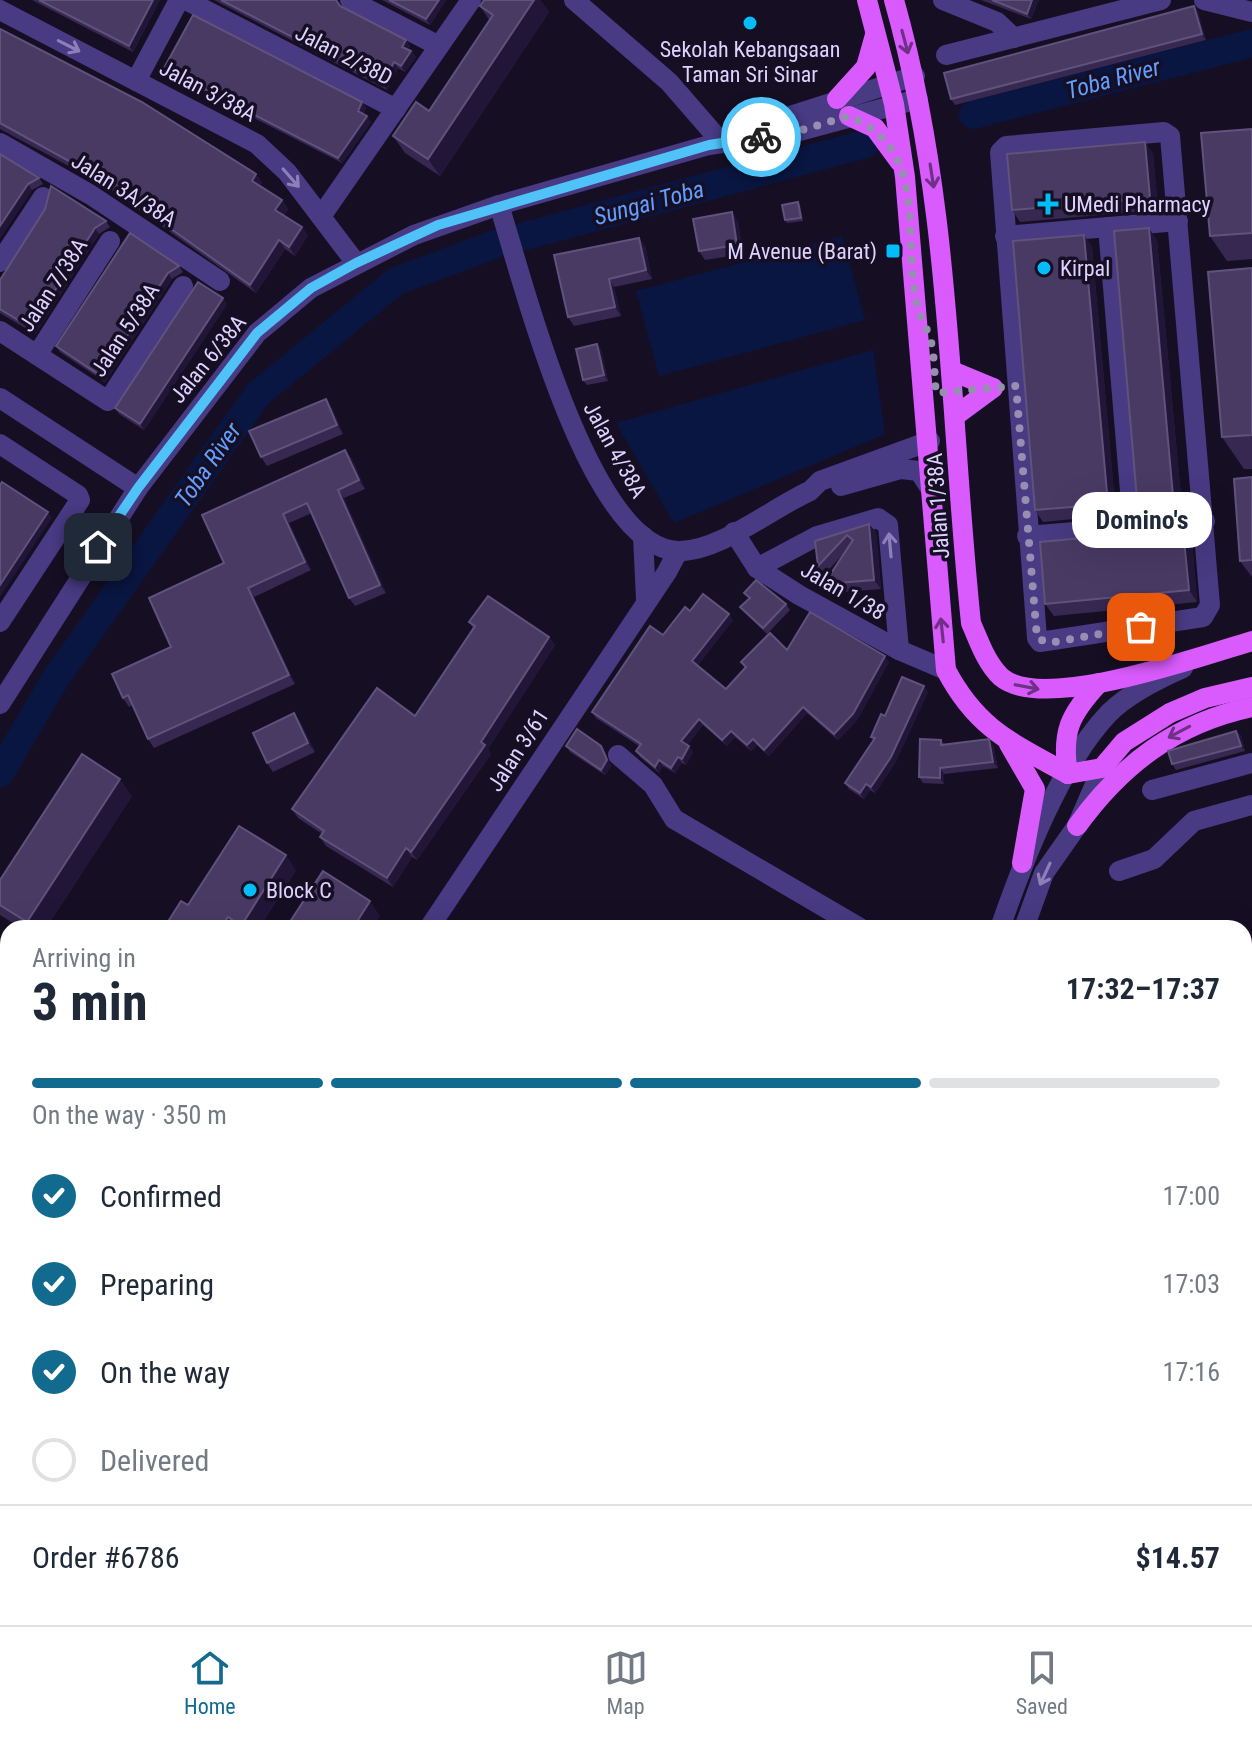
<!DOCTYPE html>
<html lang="en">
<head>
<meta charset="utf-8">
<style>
	:root { --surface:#fff; --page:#f6f6f7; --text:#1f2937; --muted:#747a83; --line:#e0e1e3; --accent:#126b8f }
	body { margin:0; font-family:"Roboto Condensed",sans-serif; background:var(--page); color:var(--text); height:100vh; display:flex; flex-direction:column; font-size:30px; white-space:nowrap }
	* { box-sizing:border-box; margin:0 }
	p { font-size:26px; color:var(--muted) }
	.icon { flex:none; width:44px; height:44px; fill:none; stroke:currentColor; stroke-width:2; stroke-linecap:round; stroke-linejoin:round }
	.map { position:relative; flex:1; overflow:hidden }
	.side { position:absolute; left:0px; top:920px; width:1252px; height:706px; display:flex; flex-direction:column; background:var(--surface); border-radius:24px 24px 0 0; box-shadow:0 8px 32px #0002 }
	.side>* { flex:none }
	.pin { position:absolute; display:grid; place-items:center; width:68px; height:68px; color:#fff; margin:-34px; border-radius:16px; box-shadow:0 4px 12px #0006 }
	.courier { position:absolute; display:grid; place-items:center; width:80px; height:80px; margin:-40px; border:6px solid #4fc3f7; border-radius:50%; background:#fff; color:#222; box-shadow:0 2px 10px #0007 }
	.bubble { position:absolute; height:56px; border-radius:24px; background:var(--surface); box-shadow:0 8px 32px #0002; font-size:26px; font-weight:700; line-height:56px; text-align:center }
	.summary em { font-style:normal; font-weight:700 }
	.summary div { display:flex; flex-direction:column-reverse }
	.summary { display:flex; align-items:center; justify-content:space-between; height:136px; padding:0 32px }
	h1 { font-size:52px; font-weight:700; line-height:60px }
	.bar { display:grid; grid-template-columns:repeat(4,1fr); gap:12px 8px; align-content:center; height:96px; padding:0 32px }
	.bar i { height:10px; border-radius:6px; background:var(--line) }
	.bar .selected { background:var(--accent) }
	.bar p { grid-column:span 4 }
	.line { display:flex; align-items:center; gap:20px; padding:0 32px; border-top:2px solid var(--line) }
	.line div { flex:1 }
	ol { padding:0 32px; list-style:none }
	li { display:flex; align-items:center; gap:24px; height:88px }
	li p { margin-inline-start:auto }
	li .icon { padding:8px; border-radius:50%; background:var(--accent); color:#fff; stroke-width:4 }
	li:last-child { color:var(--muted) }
	li i { width:44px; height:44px; border:4px solid var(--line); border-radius:50% }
	.dock { display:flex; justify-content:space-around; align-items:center; height:112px; border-top:2px solid var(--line); background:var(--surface); font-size:22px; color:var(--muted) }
	.dock a { display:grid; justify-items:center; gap:4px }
	.dock .selected { color:var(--accent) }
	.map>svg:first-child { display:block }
	.water { fill:#0a1642 }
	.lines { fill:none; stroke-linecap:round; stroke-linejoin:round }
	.river { stroke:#0a1642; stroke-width:28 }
	.minor { stroke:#483a83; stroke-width:20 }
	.major { stroke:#d95bfd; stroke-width:20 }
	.wall { fill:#372852 }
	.shaded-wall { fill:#221638 }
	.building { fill:#493a64; stroke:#60527c; stroke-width:2 }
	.oneway { stroke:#6e3186 }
	.oneway2 { stroke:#8c7fba }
	.done { stroke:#988eb2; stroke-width:8; stroke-dasharray:0 14.4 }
	.route { stroke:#4fc3f7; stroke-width:10 }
	.poi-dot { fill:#03bcfa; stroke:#160f24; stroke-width:3 }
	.labels { text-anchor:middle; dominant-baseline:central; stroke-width:7; stroke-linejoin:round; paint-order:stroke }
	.poi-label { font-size:22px; fill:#ded3fe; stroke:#160f24; text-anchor:start }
	.street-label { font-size:22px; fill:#ded3fe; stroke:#160f24 }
	.water-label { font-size:24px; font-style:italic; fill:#629efd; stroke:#160f24 }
</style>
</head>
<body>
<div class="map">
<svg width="1252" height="1625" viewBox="0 0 1252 1625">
	<rect width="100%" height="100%" fill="#160f24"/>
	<g class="water">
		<polygon points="842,236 865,320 659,376 636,291"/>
		<polygon points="873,350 885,434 674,523 616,423"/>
	</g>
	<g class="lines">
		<g class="river">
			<polyline points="973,115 1252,43"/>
			<polyline points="525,236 865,144"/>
			<polyline points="0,773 56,678 258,394 396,281 496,244"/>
			<polyline points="0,1038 8,1059"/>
			<polyline points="301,1618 302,1625"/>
		</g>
		<g class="minor">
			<polyline points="186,0 396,109"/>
			<polyline points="350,0 439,46"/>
			<polyline points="574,0 669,82 722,143"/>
			<polyline points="943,0 997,22 1014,38"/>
			<polyline points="1204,0 1252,12"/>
			<polyline points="0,10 257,144 287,172 356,263"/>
			<polyline points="946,55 1161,0"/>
			<polyline points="136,81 179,0"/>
			<polyline points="740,132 915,76"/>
			<polygon points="1164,132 1170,136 1210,605 1203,617 1040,642 1037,638 1000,152 1006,146"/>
			<polyline points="0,143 91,195 220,281"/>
			<path d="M499 205C522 276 588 548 678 551 719 552 772 508 810 491L820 481 930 441"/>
			<polyline points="322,215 471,0"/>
			<polyline points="1108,227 1133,527"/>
			<polyline points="1005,236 1178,221"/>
			<polyline points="0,262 43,197"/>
			<polyline points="0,331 108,401 183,286"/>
			<polyline points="37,355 110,241"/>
			<polyline points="0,398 138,488"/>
			<polyline points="0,444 78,495 80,500 0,622"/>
			<polyline points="841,486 901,469 919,471 934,494"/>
			<polyline points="734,532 757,568 799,595 899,650 946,670"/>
			<polyline points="643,536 646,599"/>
			<polyline points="1027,536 1205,521"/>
			<polyline points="757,568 817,536 878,518 888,525 899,650"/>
			<polyline points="0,704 138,488 257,333 311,288 414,235 499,205 709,145 792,133 918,99"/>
			<polyline points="618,755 653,785 674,819 860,928"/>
			<polyline points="1152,790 1252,763"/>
			<polyline points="1119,871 1154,859 1194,821 1252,805"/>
			<polyline points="429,928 667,572 678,551"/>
			<path d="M1000 928C1023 862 1060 764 1109 713 1129 693 1158 679 1183 668"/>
			<polyline points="1024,928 1044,873 1077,826 1102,768"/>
			<polyline points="1244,969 1252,964"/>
			<polyline points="1244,1445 1252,1442"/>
			<polyline points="0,1566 8,1555"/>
			<polyline points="138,1625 142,1618"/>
			<polyline points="352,1625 355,1618"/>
		</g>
		<g class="major">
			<path d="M867 0 894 104 905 177 946 670C977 729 1012 743 1068 774"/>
			<path d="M894 0C952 204 949 414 971 623 979 641 986 663 1001 677 1043 713 1201 656 1252 641"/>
			<polyline points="837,99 866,67 875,35"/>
			<polyline points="849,116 875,128 900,162"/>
			<polyline points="952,371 993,388"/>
			<polyline points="955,416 993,388"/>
			<polyline points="1009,744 1035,789 1022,863"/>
			<polyline points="1068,774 1102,768 1124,742 1170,713 1205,698 1252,687"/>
			<path d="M1068 774C1061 732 1070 714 1099 683"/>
			<path d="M1077 826C1122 764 1176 723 1252 707"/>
		</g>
	</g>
	<g class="wall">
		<polygon points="32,0 160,0 133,52"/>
		<polygon points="214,0 336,0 340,6 406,40 410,46 408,50 411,51 416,57 405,72 398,68 387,90"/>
		<polygon points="382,0 446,0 430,25"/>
		<polygon points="484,0 540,0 549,12 440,176 405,153 393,136 429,111 490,21 480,6"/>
		<polygon points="981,0 1039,0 1031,19"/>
		<polygon points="1194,6 1198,12 1206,40 955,105 951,99"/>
		<polygon points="0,29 256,174 262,183 260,186 282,200 288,209 284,215 308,235 295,256 285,249 256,293 104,185 0,129"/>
		<polygon points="164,68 362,102 366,108 363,114 371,122 342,163 168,74"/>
		<polygon points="1252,129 1252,259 1227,261 1210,236"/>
		<polygon points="1153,153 1158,210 1020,222 1012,210"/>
		<polygon points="0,154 39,178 43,184 32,190 0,238"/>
		<polygon points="798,202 800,205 803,221 787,223 785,220"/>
		<polygon points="106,221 110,227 99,234 35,334 0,313 0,280"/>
		<polygon points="738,221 743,254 705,260 699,251"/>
		<polygon points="1084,235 1092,247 1116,515 1043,522 1035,510"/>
		<polygon points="1157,240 1182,507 1145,510 1137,499"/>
		<polygon points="645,246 652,279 614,287 621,316 574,326 568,317"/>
		<polygon points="179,266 183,272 172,279 105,382 60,352 56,346"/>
		<polygon points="1252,268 1252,469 1244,469 1222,437"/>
		<polygon points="227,304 144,430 119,414 115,408"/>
		<polygon points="597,344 601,350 608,381 587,385 583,380"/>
		<polygon points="332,408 343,434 267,466 261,457"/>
		<polygon points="345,450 352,459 365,489 344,498 386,593 355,606 349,598 312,513 289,523 311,570 254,597 295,684 154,748 148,739 132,705 129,707 123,698 171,647 224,563"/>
		<polygon points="1252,477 1252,577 1240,561"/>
		<polygon points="869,524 876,532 881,589 831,593 824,584 844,553 824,575 818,566 815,541"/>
		<polygon points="1192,541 1197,602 1054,616 1045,604"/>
		<polygon points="744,593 786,604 790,610 767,634 745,613 740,607 749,599"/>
		<polygon points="690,611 733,620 697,666 726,689 745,668 741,662 787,650 889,662 857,720 838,740 807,713 769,756 757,745 751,751 735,737 727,746 703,725 687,745 693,752 686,765 682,763 675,773 663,766 659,773 640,757 636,751 639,746 596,718 592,712 663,635"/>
		<polygon points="469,622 549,637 555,645 488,749 491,754 417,860 412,857 393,887 326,846 320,837 322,834 298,818 292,809 415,716 473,628"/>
		<polygon points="928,692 895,763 875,793 870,790 864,799 849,789 845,783 873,740 871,737 885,716"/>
		<polygon points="300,722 315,752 273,772 267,763"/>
		<polygon points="1236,731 1241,736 1245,751 1176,770 1172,764"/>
		<polygon points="941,740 944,744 993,745 998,768 944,774 944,784 923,783 919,777"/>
		<polygon points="566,746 601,746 605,752 611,766 605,775 570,752"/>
		<polygon points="132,796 46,928 21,928 0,915 0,880"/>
		<polygon points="296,870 259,928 164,928 188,905"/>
		<polygon points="0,1120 8,1123 8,1212 0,1207"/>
		<polygon points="1252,1376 1252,1419 1247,1420 1244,1416 1244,1377"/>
		<polygon points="1252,1446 1252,1497 1244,1501 1244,1449"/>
		<rect x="1244" y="1511" width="8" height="42"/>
		<polygon points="192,1618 238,1618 234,1625 203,1625"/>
		<polygon points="650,1618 678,1618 673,1625 661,1625"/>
	</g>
	<g class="shaded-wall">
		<polygon points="153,0 160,0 133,52 129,46"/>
		<polygon points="439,0 446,0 430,25 426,19"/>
		<polygon points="534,0 540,0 549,12 440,176 428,159"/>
		<polygon points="1032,0 1039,0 1031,19 1027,14"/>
		<polygon points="1194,6 1198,12 1206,40 1202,34"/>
		<polygon points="406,40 410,46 406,52 402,47"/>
		<polygon points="411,51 416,57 405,72 401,66"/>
		<polygon points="394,62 398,68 387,90 383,84"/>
		<polygon points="362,102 366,108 362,117 358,111"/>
		<polygon points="367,116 371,122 342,163 338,158"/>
		<polygon points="1145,142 1153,153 1158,210 1150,198"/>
		<polygon points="256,174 262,183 258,190 252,181"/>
		<polygon points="28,184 32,190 0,238 0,226"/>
		<polygon points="282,200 288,209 281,218 275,210"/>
		<polygon points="732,212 738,221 743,254 737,245"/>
		<polygon points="302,227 308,235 295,256 289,247"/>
		<polygon points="95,228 99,234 35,334 31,328"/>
		<polygon points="1149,228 1157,240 1182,507 1173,496"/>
		<polygon points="1084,235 1092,247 1116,515 1108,504"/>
		<polygon points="639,238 645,246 652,279 646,270"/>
		<polygon points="279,240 285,249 256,293 250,285"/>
		<polygon points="168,273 172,279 105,382 101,376"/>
		<polygon points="609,279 614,287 621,316 615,307"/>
		<polygon points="223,298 227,304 144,430 140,424"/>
		<polygon points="597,344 601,350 608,381 604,375"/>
		<polygon points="326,399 332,408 343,434 337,425"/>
		<polygon points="345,450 352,459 365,489 359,480"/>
		<polygon points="338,490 344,498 386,593 380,585"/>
		<polygon points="48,512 52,518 0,597 0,585"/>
		<polygon points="283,514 289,523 311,570 305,562"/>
		<polygon points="869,524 876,532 881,589 874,580"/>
		<polygon points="1183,529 1192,541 1197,602 1189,590"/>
		<polygon points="248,588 254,597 295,684 289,675"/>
		<polygon points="729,614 733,620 696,667 692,661"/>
		<polygon points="549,637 555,645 488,749 491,754 417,860 411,852"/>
		<polygon points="885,656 889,662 857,720 838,740 834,734"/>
		<polygon points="924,686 928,692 895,763 875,793 871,787"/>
		<polygon points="803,707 807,713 769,756 764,750"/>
		<polygon points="294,713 300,722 315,752 308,743"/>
		<polygon points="699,719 703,725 685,747 681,741"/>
		<polygon points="731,731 735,737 727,746 722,740"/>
		<polygon points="1236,731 1241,736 1245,751 1241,746"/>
		<polygon points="753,739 757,745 751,751 747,745"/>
		<polygon points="989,739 993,745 998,768 993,762"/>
		<polygon points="601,746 605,752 611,766 605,775 601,770"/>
		<polygon points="689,746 693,752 686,765 682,759"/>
		<polygon points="678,757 682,763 675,773 671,768"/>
		<polygon points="659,760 663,766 659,773 655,767"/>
		<polygon points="940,768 944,774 944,784 940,778"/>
		<polygon points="120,779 132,796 46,928 31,928 27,922"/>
		<polygon points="866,784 870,790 864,799 860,793"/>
		<polygon points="406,848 412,857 393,887 387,878"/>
		<polygon points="286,855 296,870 259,928 243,928 241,926"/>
		<polygon points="370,901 380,916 373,928 353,928"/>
		<polygon points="228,917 236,928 221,928"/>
		<polygon points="8,1345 8,1357 0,1368 0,1356"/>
		<polygon points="8,1493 8,1505 0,1517 0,1505"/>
		<polygon points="109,1618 116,1619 113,1625 105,1625"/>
		<polygon points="121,1618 129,1618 124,1624"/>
		<polygon points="227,1618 238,1618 234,1625 222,1625"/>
		<polygon points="609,1618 628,1618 633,1625 604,1625"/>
		<polygon points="661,1618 678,1618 673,1625 666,1625"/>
		<polygon points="1010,1618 1019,1618 1017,1625 1009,1625"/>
		<polygon points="1084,1618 1089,1618 1090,1625 1085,1625"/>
		<rect x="1141" y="1618" width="6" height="7"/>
	</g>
	<g class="building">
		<polygon points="39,0 153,0 129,46"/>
		<polygon points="221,0 336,0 340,6 406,40 402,47 411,51 401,66 394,62 383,84"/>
		<polygon points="389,0 439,0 426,19"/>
		<polygon points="484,0 534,0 428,159 393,136 416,102 429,111 493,15 480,6"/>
		<polygon points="992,0 1032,0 1027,14"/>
		<polygon points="1194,6 1202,34 951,99 944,73"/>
		<polygon points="193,15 362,102 358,111 367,116 338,158 164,68"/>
		<polygon points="0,29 142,102 256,174 252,181 282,200 275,210 302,227 289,247 279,240 250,285 98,177 0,123"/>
		<polygon points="1252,129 1252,233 1210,236 1201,133"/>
		<polygon points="1145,142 1150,198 1012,210 1007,154"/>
		<polygon points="0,154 39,178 28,184 0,226"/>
		<polygon points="51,186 106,221 95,228 31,328 0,309 0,280 45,209"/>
		<polygon points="798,202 801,218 785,220 782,205"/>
		<polygon points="732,212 737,245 699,251 693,219"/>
		<polygon points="1149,228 1173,496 1137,499 1114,231"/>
		<polygon points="130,233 179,266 168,273 101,376 56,346"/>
		<polygon points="1084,235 1108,504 1035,510 1013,241"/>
		<polygon points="639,238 646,270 609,279 615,307 568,317 554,255"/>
		<polygon points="1252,268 1252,435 1222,437 1208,272"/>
		<polygon points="198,282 223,298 140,424 115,408"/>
		<polygon points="597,344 604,375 583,380 576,349"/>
		<polygon points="326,399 337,425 261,457 249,431"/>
		<polygon points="345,450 359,480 338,490 380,585 349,598 307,503 283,514 305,562 248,588 289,675 148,739 128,695 123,698 112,674 171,647 149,598 224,563 202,515"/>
		<polygon points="1252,477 1252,560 1240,561 1234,479"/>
		<polygon points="2,482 48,512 0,585 0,485"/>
		<polygon points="869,524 874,580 824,584 853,540 847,535 818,566 815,541"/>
		<polygon points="1183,529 1189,590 1045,604 1040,542"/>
		<polygon points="756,580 786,604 763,628 740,607 750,598 744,593"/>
		<polygon points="703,594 729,614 692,661 726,689 746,667 741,662 770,633 787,650 810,612 885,656 853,714 834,734 803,707 764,750 753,739 747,745 731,731 722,740 699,719 681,741 689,746 682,759 678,757 671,768 659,760 655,767 636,751 641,744 592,712 650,626 663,635 685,607 690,611"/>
		<polygon points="488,596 549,637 481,742 485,745 411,852 406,848 387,878 320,837 324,831 292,809 377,688 415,716 475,626 469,622"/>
		<polygon points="902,677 924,686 891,757 871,787 866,784 860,793 845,783 875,738 871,737 881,714 885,716"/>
		<polygon points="294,713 308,743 267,763 253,733"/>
		<polygon points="577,729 601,746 607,760 601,770 566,746"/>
		<polygon points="1236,731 1241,746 1172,764 1168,751"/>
		<polygon points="920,739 941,740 941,745 989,739 993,762 940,768 940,778 919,777"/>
		<polygon points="82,754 120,779 27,922 0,905 0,880"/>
		<polygon points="239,826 286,855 241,926 228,917 221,928 164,928 181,901 188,905"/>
		<polygon points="323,871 370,901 353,928 286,928"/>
		<polygon points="1,1118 8,1123 8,1205 0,1200"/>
		<polygon points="8,1269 8,1345 0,1356 0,1281"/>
		<polygon points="1252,1376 1252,1409 1244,1411 1244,1377"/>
		<polygon points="8,1418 8,1493 0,1505 0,1429"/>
		<polygon points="1252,1446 1252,1490 1244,1493 1244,1449"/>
		<rect x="1244" y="1511" width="8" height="36"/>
		<polygon points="8,1610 8,1618 109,1618 105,1625 0,1625"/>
		<polygon points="200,1618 227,1618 222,1625 212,1625"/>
		<polygon points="506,1618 609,1618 604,1625 505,1625 502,1623"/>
		<polygon points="854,1618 871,1618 912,1625 852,1625"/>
		<polygon points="983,1618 1010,1618 1009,1625 981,1625"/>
		<polygon points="1050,1618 1084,1618 1085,1625 1050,1625"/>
		<polygon points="1106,1618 1141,1618 1141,1625 1107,1625"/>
	</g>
	<defs><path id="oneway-shaft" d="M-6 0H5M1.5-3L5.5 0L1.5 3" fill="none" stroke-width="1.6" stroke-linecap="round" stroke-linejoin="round" transform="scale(2)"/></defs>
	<g class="oneway">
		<use href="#oneway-shaft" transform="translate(905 42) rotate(75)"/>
		<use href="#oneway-shaft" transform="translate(932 176) rotate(81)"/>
		<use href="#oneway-shaft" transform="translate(942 630) rotate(-96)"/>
		<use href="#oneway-shaft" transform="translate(1027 687) rotate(11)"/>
		<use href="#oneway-shaft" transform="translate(1179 732) rotate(152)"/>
	</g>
	<g class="oneway2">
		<use href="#oneway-shaft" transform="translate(69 46) rotate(27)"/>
		<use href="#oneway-shaft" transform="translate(291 178) rotate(49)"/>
		<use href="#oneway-shaft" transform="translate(890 545) rotate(-95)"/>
		<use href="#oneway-shaft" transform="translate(1045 874) rotate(115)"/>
	</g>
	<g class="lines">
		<path class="done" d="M761 137 792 133 849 116C931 151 901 233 917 304 919 316 926 326 930 338 935 355 934 375 936 393L1016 386 1037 638 1048 643 1141 627"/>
		<polyline class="route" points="98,547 138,488 257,333 311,288 356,263 438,225 709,145 761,137"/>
	</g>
	<g class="poi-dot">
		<circle cx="750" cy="23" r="8"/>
		<path d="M1044 192h8v8h8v8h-8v8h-8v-8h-8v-8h8z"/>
		<rect x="885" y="243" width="16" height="16" rx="4"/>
		<circle cx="1044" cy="268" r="8"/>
		<circle cx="250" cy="890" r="8"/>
	</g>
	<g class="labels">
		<g class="poi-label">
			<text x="750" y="49" text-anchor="middle">Sekolah Kebangsaan<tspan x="750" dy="25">Taman Sri Sinar</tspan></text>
			<text x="1064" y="204">UMedi Pharmacy</text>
			<text x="877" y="251" text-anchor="end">M Avenue (Barat)</text>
			<text x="1060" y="268">Kirpal</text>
			<text x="266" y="890">Block C</text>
		</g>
		<g class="street-label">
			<text transform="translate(344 55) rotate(27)">Jalan 2/38D</text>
			<text transform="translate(208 91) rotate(28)">Jalan 3/38A</text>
			<text transform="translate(124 190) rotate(32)">Jalan 3A/38A</text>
			<text transform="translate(53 285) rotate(-57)">Jalan 7/38A</text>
			<text transform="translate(125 330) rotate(-57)">Jalan 5/38A</text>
			<text transform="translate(208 359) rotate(-51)">Jalan 6/38A</text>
			<text transform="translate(615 450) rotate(61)">Jalan 4/38A</text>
			<text transform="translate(938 506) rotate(-94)">Jalan 1/38A</text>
			<text transform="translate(843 591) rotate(30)">Jalan 1/38</text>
			<text transform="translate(518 750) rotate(-57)">Jalan 3/61</text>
		</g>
		<g class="water-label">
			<text transform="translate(1113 79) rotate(-15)">Toba River</text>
			<text transform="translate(649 203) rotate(-15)">Sungai Toba</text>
			<text transform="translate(208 465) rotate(-55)">Toba River</text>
		</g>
	</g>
</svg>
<div class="pin" style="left:1141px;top:627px;background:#ea580c"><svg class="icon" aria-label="bag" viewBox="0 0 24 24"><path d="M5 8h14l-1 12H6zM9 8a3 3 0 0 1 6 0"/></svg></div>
<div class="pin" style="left:98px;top:547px;background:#1f2937"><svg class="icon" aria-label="home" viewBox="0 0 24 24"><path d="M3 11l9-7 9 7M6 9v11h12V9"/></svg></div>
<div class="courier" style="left:761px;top:137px"><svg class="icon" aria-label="bike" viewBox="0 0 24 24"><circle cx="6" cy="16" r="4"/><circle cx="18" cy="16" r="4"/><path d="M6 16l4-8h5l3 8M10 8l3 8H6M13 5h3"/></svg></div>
<div class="bubble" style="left:1072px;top:492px;width:140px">Domino's</div>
<section class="side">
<div class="summary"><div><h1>3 min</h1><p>Arriving in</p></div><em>17:32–17:37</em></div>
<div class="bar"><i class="selected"></i><i class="selected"></i><i class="selected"></i><i></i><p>On the way · 350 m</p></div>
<ol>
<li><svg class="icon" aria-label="check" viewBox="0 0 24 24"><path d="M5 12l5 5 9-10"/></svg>Confirmed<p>17:00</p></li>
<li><svg class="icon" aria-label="check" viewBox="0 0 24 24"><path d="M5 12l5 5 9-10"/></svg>Preparing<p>17:03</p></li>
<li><svg class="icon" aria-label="check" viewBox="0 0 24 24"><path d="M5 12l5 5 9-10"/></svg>On the way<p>17:16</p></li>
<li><i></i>Delivered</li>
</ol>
<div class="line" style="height:104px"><div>Order #6786</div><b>$14.57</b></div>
</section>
</div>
<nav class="dock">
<a class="selected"><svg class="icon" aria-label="home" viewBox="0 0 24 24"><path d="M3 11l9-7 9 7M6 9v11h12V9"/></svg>Home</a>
<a><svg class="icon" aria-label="map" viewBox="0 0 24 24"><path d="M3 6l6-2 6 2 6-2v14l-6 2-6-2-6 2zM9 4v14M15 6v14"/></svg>Map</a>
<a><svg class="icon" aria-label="saved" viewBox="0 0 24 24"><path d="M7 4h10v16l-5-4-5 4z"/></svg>Saved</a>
</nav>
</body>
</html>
